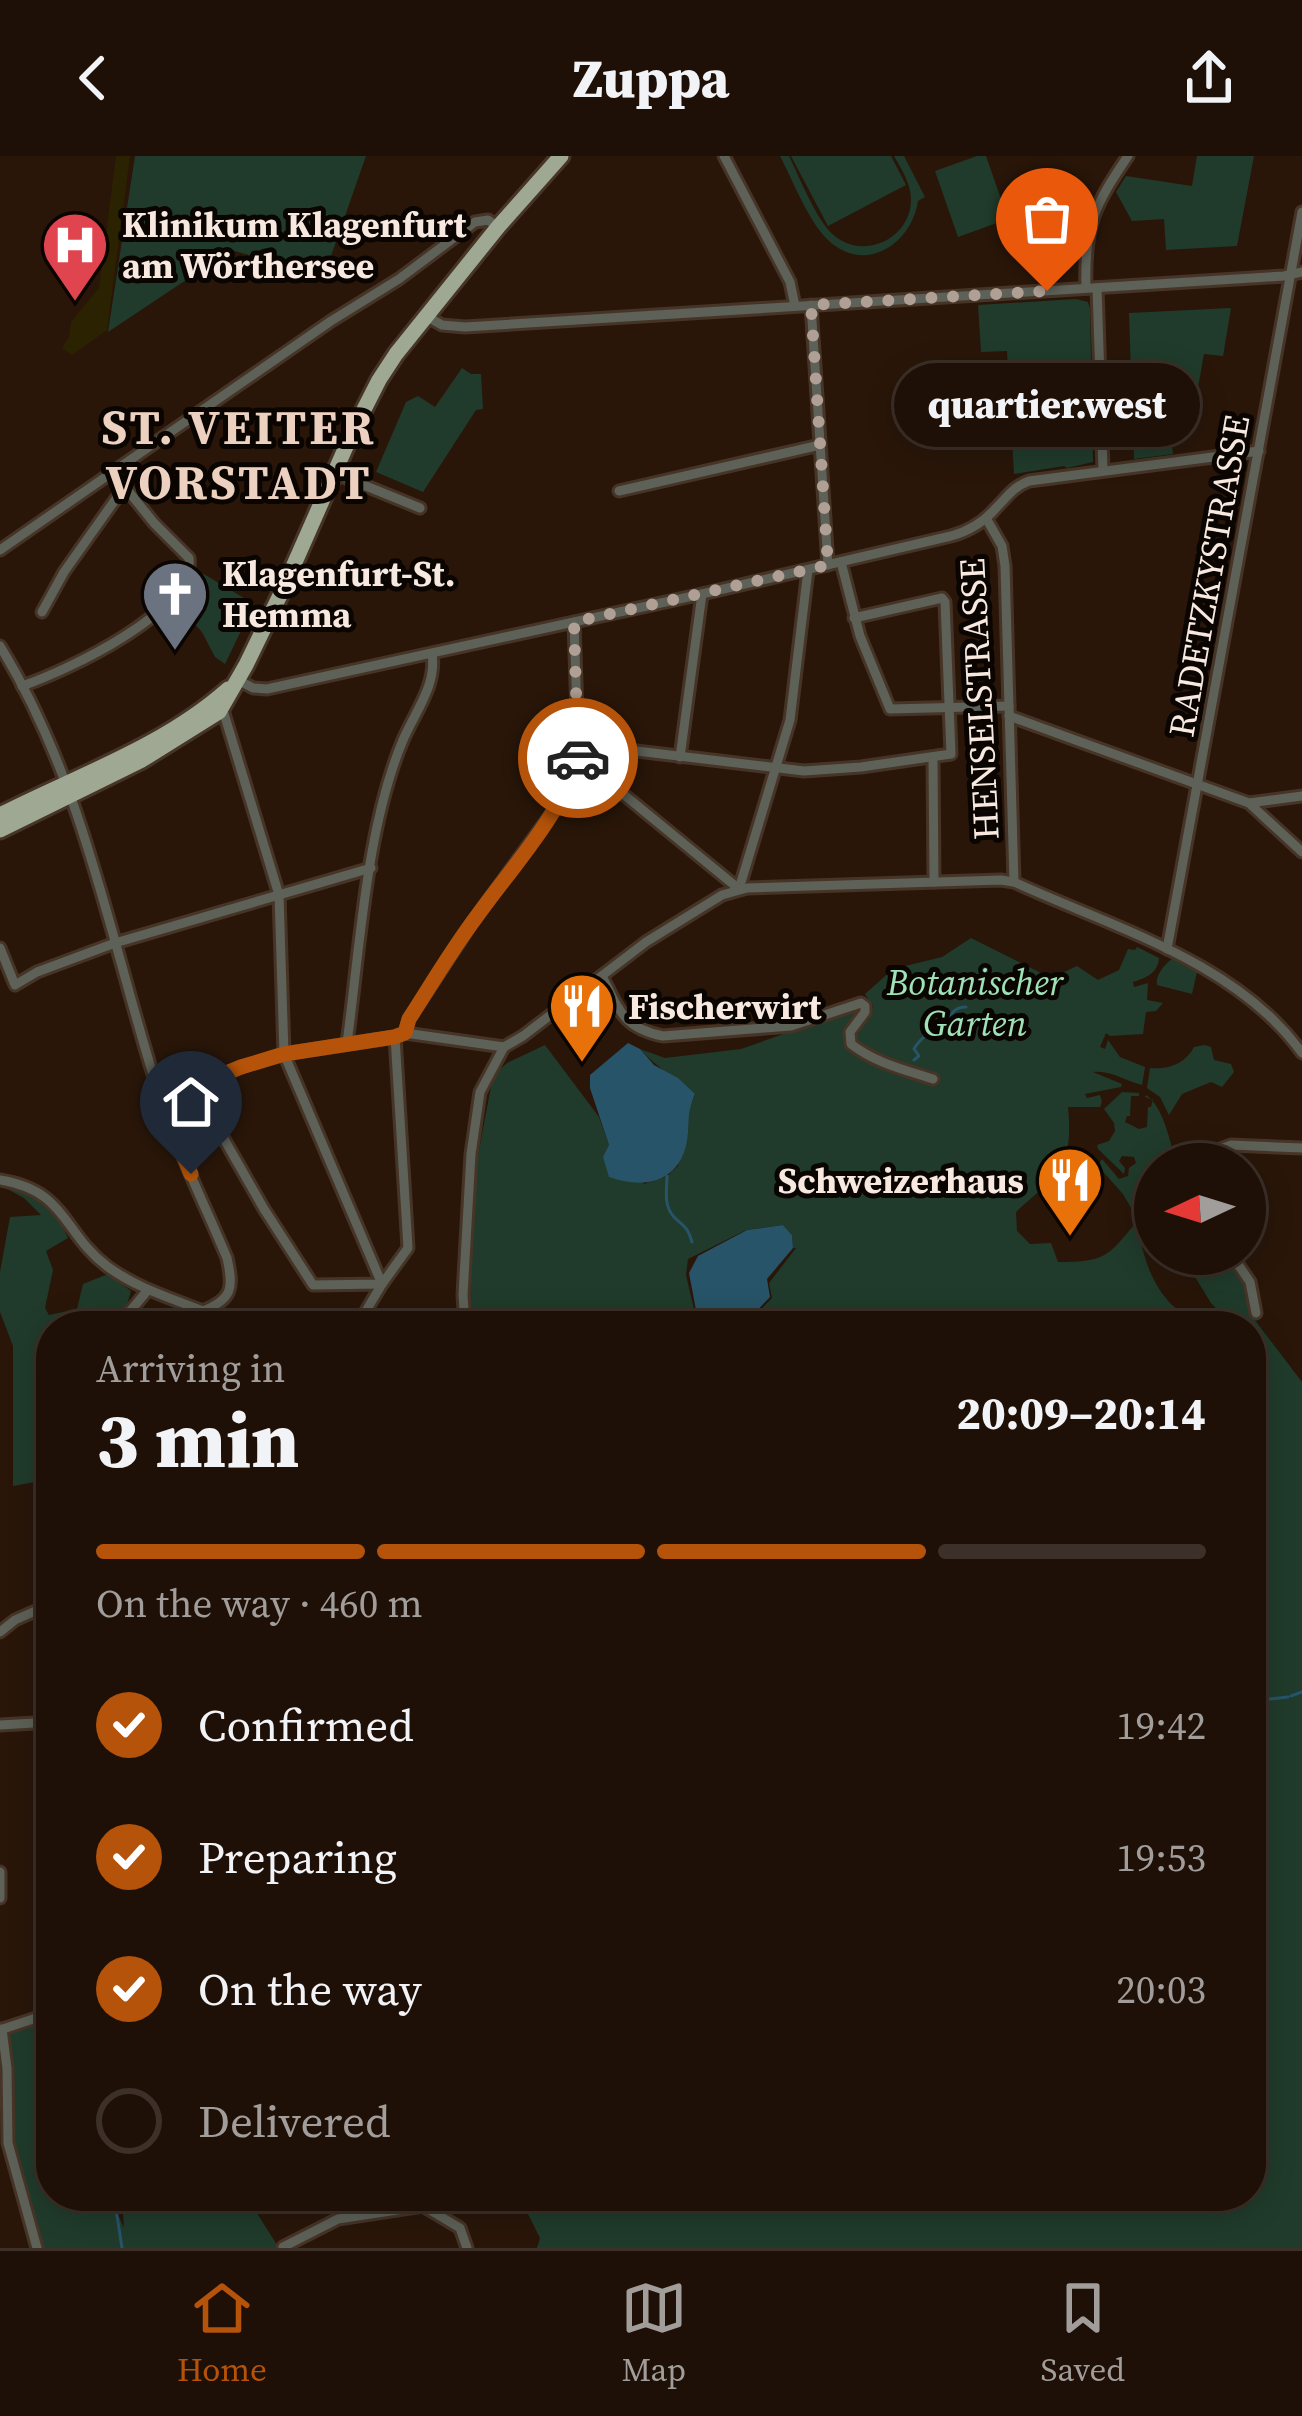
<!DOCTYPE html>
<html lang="en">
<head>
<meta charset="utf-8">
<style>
	:root { --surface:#1f1007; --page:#2c1e15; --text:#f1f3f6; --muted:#a19d9b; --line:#3c3028; --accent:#b45309 }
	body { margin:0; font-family:"Source Serif 4",serif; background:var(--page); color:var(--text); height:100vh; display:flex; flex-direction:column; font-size:45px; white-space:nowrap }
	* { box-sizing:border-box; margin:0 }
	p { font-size:39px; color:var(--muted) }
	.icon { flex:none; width:66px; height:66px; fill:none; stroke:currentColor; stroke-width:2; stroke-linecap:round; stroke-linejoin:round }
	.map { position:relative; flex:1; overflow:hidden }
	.sheet { position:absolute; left:36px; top:1155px; width:1230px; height:900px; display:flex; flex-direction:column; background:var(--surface); border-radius:48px; box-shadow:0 6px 30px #0003,0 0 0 3px var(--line) }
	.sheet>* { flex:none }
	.needle { width:78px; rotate:266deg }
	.controls { position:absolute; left:1134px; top:987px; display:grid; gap:24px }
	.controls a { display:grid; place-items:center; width:132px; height:132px; border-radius:50%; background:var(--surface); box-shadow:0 6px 30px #0003,0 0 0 3px var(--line); font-size:60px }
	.pin { position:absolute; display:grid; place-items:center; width:102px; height:102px; color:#fff; margin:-123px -51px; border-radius:50% 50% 50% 0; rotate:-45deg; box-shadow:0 0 12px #0007 }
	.pin .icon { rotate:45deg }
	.courier { position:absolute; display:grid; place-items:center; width:120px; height:120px; margin:-60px; border:9px solid #b45309; border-radius:50%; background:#fff; color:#222; box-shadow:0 3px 15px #0007 }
	.bubble { position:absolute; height:84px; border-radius:42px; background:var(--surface); box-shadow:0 6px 30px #0003,0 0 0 3px var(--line); font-size:39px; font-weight:800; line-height:84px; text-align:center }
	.overview em { font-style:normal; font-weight:800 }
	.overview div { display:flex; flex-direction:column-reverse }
	.overview { display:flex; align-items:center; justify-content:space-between; height:204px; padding:0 60px }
	h1 { font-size:78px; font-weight:800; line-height:90px }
	.bar { display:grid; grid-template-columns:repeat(4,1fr); gap:18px 12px; align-content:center; height:144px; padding:0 60px }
	.bar i { height:15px; border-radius:9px; background:var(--line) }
	.bar .on { background:var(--accent) }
	.bar p { grid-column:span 4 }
	ol { padding:0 60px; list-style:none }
	li { display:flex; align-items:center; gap:36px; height:132px }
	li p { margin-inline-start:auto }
	li .icon { padding:12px; border-radius:50%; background:var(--accent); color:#fff; stroke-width:4 }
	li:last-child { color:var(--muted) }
	li i { width:66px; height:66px; border:6px solid var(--line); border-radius:50% }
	header { display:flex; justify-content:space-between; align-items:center; height:156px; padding:0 60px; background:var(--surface); font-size:54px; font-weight:800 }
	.tabs { display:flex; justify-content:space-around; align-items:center; height:168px; border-top:3px solid var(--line); background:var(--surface); font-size:33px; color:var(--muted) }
	.tabs a { display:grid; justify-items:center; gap:6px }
	.tabs .on { color:var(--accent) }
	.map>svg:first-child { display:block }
	.green { fill:#203b2b }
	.sand { fill:#2a2201 }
	.water { fill:#275468 }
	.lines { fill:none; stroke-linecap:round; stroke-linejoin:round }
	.stream { stroke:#275468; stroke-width:3 }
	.minor-casing { stroke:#463427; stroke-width:15 }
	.primary-casing { stroke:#463427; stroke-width:21 }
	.minor { stroke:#5d6157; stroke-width:9 }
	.primary { stroke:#9fa893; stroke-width:15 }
	.done { stroke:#af9f95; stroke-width:12; stroke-dasharray:0 21.6 }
	.route { stroke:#b45309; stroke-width:15 }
	.labels { text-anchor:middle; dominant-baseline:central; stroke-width:10; stroke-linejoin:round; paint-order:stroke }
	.poi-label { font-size:36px; font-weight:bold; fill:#f7e9e0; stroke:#0b0502; text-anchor:start }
	.street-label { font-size:36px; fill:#f7e9e0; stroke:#0b0502 }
	.park-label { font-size:36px; font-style:italic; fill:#9ee2b8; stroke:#0b0502 }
	.district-label { font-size:48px; font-weight:bold; letter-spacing:3px; fill:#ecd1c0; stroke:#0b0502 }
</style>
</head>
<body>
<header><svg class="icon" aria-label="back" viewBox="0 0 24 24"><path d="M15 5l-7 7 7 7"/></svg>Zuppa<svg class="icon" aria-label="share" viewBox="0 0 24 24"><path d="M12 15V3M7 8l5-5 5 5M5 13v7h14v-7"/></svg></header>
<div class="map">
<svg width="1302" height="2092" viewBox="0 0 1302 2092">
	<rect width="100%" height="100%" fill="#291609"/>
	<g class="green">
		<polygon points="135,0 366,0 324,120 231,94 108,176"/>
		<path d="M780 0H789C800 22 817 67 836 81 866 104 911 81 911 44 911 28 902 14 894 0H904L925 41 918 45C911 90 863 119 827 83 808 64 793 25 780 0Z"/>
		<polygon points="791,0 891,0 906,29 828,70"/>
		<polygon points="977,0 986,0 1008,63 958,81 935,15"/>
		<polygon points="1197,0 1254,0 1237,90 1166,94 1164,63 1132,65 1116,36 1126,20 1192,30"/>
		<polygon points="1076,143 1088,146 1090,153 1093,306 1067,312 1064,310 1014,318 1007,195 981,196 978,149"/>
		<polygon points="1231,152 1223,200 1204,198 1195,248 1198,268 1170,273 1173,298 1134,303 1129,157"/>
		<polygon points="462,212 471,218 481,218 483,253 476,254 423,336 376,316 406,246 418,240 435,251"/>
		<polygon points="202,417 254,448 225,508 215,501 202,476 180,452"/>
		<path d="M971 782 1051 822 1077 810 1098 824 1119 814 1128 793 1135 794 1137 791 1159 802C1158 817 1146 822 1133 826L1134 831 1148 827 1147 844 1163 847 1156 855 1146 856 1143 878 1110 880 1106 877 1100 891 1105 893 1108 884 1120 901 1145 911 1142 929C1125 925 1111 914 1093 916L1122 928 1121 931 1085 938 1087 942 1100 939 1102 946 1100 951H1068C1074 1012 1057 1018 1016 1056L1017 1075 1030 1088 1051 1087 1058 1106C1107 1106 1108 1100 1138 1064L1123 1038 1098 1010 1102 1003 1119 1023 1128 1020 1129 1012 1136 1007 1134 1001 1122 1000 1119 1005 1125 1012 1124 1018 1098 993 1097 989 1109 985 1115 975 1114 967 1104 953 1122 936 1139 937V940H1131L1130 960H1127L1125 966 1139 973 1147 971 1148 951H1151L1153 944 1145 941 1146 939C1165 953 1169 985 1177 1008H1155V1073L1147 1074 1140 1082C1145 1106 1153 1129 1171 1148 1180 1156 1187 1160 1193 1170H745L772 1142 769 1127 796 1092H793L792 1079 783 1069 746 1074 688 1103 686 1119 698 1170H470L468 1144 476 1010 493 920 507 907 545 889 599 961 609 989 644 1028 667 1020 678 1010 688 978 686 959 695 939C676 922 656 911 640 893L665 902 741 893 863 850 869 864 873 850 865 838 893 813 942 801Z"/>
		<path d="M1172 803 1197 816 1192 838 1157 829C1155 819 1165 808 1172 803Z"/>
		<path d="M1205 889 1211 891 1214 904 1231 908 1234 916 1222 931 1211 926 1182 938 1169 959 1160 941 1147 932 1150 912C1169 914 1186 907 1194 891Z"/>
		<path d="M0 1029C43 1036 50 1041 68 1082L46 1095 53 1114 45 1152 49 1159 77 1153 83 1128 108 1118 131 1135 121 1170H51V1323L13 1330V1190L0 1156V1116L10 1061 41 1059 24 1042Z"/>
		<polygon points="1184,1098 1225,1098 1242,1121 1254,1163 1302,1226 1302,2092 537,2092 540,2082 519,2040 1251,2040 1251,1170 1232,1170 1211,1147 1184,1103"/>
		<polygon points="51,1860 51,2040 110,2040 124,2072 122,2040 246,2040 279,2092 41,2092 17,2015 13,1988 8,1878"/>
	</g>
	<polygon class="sand" points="116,0 130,0 107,174 72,199 62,192 69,181 71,166 99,132"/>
	<g class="water">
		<path d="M628 887 640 893 654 909 678 922 695 938C688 955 689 960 688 977 684 1024 649 1035 609 1021L603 1001 609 989 590 932V919Z"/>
		<polygon points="783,1069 792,1079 793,1092 767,1123 770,1141 742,1170 699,1170 689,1117 698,1100 747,1074"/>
	</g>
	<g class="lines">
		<g class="stream">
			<path d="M914 904 919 900 914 893C921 880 934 874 947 867 951 858 954 851 966 851"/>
			<path d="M667 1020C667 1034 663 1049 674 1061 685 1072 687 1070 692 1086"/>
			<polyline points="1291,1540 1302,1536"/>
			<polyline points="1251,1545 1288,1541"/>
			<polyline points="114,2040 122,2092"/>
		</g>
		<g class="minor-casing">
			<g id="minor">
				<polyline points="724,0 790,126 795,150"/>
				<path d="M1086 132C1084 70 1094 50 1128 0"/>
				<polyline points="1097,132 1103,314"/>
				<polyline points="811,149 828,409"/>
				<polyline points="426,160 442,169 465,171 1284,120 1302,116"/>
				<polyline points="334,317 420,352"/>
				<polyline points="619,335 820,289"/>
				<polyline points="986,362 1002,390 1005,410 1014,726"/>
				<polyline points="0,394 331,165 399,123 475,66 488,64 498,71"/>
				<polyline points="841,406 860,480 890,553 1009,550"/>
				<polyline points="42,456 64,416 125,330"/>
				<path d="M0 490C85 628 111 789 160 941 178 996 205 1049 227 1102 234 1133 232 1143 203 1155 168 1141 139 1133 108 1111 62 1077 68 1035 0 1024"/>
				<path d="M238 524 253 532 267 533 702 438 951 380C969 375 984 366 996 352 1008 340 1013 331 1029 325L1259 295"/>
				<path d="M22 530C64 516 196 455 189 402L154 367 113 316"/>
				<polyline points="222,551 279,739 284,898 382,1128 357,1170"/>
				<polyline points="1009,560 1249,647 1302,696"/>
				<polyline points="578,588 804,615 861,611 951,598 945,446 942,442 854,462"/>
				<polyline points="578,601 739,733"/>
				<polyline points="680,601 702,438"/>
				<polyline points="933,602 934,726"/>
				<polyline points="1249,647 1302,640"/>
				<polyline points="739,733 790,564 808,414"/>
				<polyline points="0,792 15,829 37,816 115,787 371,712"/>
				<polyline points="1167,793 1302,56"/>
				<path d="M602 820C619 854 623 872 663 880L791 870 861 847 865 850V856L850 876 851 888C875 907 905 914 933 923"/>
				<polyline points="405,877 409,863 472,767 554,654 573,620 578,588 574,466"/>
				<path d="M347 887C360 792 366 672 403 584 415 556 437 529 432 498"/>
				<polyline points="196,930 200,941 264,1053 313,1129 382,1128 408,1092 395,881"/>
				<path d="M161 944 241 911 284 898 395 881 405 877 504 891 523 880 646 786 722 739 747 732 1001 724 1014 726C1112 771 1237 806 1302 897"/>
				<polyline points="1181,1008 1231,989 1302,992"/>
				<polyline points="1231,1098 1250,1126 1256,1157"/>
				<polyline points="127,1170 127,1159 147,1135"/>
				<polyline points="465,1170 463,1139 471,998 480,936 504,891"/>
				<polyline points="0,1476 15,1464 51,1448"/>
				<polyline points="0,1569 51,1566"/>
				<polyline points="0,1716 0,1742"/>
				<polyline points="2,1873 7,1912 8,1987 37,2092"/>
				<polyline points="0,1874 51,1857"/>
				<polyline points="423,2050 460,2072 467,2092"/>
				<polyline points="283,2091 338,2063 423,2050 430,2040"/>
			</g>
		</g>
		<g class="primary-casing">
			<g id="primary">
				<path d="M0 659C76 620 163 591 228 533"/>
				<polyline points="0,674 142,604 219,556 246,509 285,429 352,277 379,224 396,198 498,71 561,0"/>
			</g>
		</g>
		<use href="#minor" class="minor"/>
		<use href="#primary" class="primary"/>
	</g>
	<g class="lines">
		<polyline class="done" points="578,602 574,466 828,409 811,149 1047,135"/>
		<path class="route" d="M191 1018 161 944 241 911 284 898 394 881 405 877 409 863C431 829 452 793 477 760 510 714 563 656 578 602"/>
	</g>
	<defs>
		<g id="hospital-pin" transform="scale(3.45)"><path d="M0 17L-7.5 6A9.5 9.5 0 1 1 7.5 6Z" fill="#e0444e" stroke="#0b0502"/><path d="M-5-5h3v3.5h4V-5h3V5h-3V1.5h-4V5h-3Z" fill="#fff"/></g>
		<g id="church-pin" transform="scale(3.45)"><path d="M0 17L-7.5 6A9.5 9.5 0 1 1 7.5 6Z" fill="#6b7280" stroke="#0b0502"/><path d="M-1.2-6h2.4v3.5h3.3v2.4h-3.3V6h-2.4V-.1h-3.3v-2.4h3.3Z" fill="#fff"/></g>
		<g id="restaurant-pin" transform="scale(3.45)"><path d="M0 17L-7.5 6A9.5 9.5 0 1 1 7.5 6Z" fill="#e8710a" stroke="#0b0502"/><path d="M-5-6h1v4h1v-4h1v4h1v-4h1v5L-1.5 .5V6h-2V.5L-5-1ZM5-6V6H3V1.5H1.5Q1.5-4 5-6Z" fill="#fff"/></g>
	</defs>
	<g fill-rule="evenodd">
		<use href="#hospital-pin" x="75" y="89"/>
		<use href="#church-pin" x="175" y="438"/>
		<use href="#restaurant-pin" x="582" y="850"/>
		<use href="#restaurant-pin" x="1070" y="1024"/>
	</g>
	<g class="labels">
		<g class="poi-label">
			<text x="122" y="68">Klinikum Klagenfurt<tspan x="122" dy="41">am Wörthersee</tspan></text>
			<text x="222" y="417">Klagenfurt-St.<tspan x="222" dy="41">Hemma</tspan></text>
			<text x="628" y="850">Fischerwirt</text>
			<text x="1024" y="1024" text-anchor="end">Schweizerhaus</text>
		</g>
		<g class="street-label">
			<text transform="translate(1209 420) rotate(-80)">RADETZKYSTRASSE</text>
			<text transform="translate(979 543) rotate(-93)">HENSELSTRASSE</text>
		</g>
		<g class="park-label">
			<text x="975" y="826">Botanischer<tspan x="975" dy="41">Garten</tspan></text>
		</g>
		<g class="district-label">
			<text x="239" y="271">ST. VEITER<tspan x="239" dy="55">VORSTADT</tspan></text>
		</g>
	</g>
</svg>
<div class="controls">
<a><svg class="needle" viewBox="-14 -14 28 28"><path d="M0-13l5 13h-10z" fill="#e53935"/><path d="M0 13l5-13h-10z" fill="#a19d9b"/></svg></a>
</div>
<div class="pin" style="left:1047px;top:135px;background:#ea580c"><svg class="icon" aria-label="bag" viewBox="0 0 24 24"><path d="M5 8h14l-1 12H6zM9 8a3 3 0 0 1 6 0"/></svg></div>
<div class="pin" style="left:191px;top:1018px;background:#1f2937"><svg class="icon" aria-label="home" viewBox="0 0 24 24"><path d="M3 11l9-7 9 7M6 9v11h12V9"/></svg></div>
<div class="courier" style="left:578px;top:602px"><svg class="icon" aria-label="car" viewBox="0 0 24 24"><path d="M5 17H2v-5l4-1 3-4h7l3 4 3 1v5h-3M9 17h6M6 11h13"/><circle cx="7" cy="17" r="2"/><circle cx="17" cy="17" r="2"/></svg></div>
<div class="bubble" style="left:894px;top:207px;width:306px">quartier.west</div>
<section class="sheet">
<div class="overview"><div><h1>3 min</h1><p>Arriving in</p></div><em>20:09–20:14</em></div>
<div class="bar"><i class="on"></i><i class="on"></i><i class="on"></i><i></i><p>On the way · 460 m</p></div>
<ol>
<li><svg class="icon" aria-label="check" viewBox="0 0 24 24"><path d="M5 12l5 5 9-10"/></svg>Confirmed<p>19:42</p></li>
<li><svg class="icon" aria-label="check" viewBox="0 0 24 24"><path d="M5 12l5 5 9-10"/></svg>Preparing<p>19:53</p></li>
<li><svg class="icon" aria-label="check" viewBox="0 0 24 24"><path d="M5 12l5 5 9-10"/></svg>On the way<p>20:03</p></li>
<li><i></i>Delivered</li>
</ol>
</section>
</div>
<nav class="tabs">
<a class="on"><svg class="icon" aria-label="home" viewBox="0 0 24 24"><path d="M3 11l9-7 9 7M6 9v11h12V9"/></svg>Home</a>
<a><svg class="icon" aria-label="map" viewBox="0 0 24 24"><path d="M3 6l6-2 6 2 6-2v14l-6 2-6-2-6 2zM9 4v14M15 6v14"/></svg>Map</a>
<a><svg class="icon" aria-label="saved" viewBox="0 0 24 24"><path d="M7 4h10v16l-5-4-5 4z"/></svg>Saved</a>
</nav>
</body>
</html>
